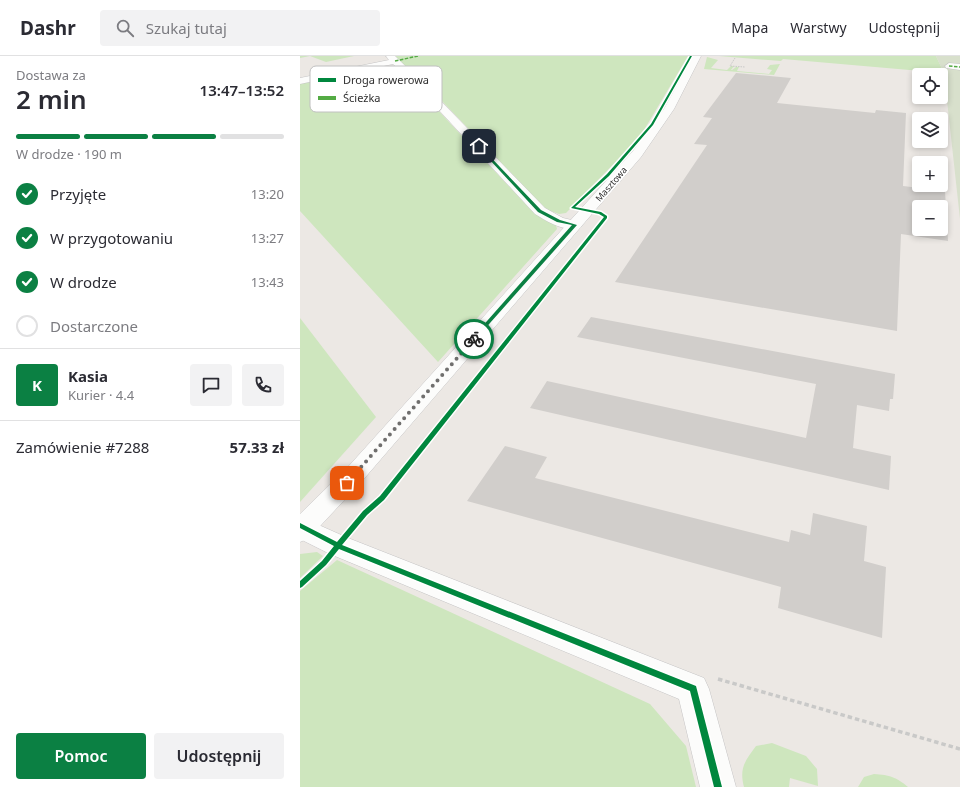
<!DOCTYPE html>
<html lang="pl">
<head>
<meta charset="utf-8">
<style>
	:root { --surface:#fff; --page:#f2f2f3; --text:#2b2b33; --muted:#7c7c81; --line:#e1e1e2; --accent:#0b8043 }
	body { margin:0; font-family:"Noto Sans",sans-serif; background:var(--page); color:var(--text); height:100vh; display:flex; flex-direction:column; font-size:15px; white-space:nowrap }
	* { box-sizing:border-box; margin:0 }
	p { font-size:13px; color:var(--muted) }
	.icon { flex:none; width:22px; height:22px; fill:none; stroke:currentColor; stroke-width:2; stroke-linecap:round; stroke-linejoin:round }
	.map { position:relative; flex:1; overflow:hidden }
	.sheet { display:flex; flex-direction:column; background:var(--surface); width:300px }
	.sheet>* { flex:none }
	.controls { position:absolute; left:612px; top:12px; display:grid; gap:8px }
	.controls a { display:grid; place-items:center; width:36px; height:36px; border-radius:4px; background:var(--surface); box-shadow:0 2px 6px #0003; font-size:20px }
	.pin { position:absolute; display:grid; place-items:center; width:34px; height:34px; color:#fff; margin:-17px; border-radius:8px; box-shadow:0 2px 6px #0006 }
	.courier { position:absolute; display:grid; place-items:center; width:40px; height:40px; margin:-20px; border:3px solid #0b8043; border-radius:50%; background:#fff; color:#222; box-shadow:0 1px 5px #0007 }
	.head em { font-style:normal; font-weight:600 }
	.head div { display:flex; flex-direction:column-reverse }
	.head { display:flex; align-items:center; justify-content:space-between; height:68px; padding:0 16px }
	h1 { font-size:26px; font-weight:600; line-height:30px }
	.bar { display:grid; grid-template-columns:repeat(4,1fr); gap:6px 4px; align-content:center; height:48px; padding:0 16px }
	.bar i { height:5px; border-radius:3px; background:var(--line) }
	.bar .on { background:var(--accent) }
	.bar p { grid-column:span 4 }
	.line { display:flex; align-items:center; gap:10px; padding:0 16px; border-top:1px solid var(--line) }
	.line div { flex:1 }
	.round { display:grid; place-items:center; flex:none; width:42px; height:42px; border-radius:4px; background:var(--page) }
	ol { padding:0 16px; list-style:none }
	li { display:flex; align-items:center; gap:12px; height:44px }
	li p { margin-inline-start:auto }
	li .icon { padding:4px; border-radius:50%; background:var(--accent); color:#fff; stroke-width:4 }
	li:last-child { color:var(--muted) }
	li i { width:22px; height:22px; border:2px solid var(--line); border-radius:50% }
	.cta { display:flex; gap:8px; margin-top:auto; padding:8px 16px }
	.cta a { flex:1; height:46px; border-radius:4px; background:var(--accent); color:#fff; font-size:16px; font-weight:600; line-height:46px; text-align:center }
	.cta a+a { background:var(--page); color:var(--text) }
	header { display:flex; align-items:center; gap:24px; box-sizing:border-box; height:56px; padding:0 20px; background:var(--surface); border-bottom:1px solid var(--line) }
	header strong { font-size:19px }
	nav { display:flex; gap:22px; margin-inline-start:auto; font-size:14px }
	.search { width:280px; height:36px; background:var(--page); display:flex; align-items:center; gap:10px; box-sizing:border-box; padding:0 14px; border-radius:4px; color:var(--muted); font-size:15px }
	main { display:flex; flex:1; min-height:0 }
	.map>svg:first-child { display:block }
	.green { fill:#cee6be }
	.cemetery { fill:#d8e0cc }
	.building { fill:#d1cecb; fill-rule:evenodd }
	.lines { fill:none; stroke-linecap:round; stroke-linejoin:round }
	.pedestrian-casing { stroke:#c5c4c5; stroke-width:1 }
	.minor-casing { stroke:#c5c4c5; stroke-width:1 }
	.tertiary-casing { stroke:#c5c4c5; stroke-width:1 }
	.path-far1 { stroke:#c9c9c8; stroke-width:1; stroke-dasharray:1.5 1; stroke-linecap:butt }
	.path { stroke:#c9c9c8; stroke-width:3.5; stroke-dasharray:4.5 3; stroke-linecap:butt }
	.pedestrian { fill:#fcfcfb; fill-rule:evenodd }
	.minor { fill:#fcfcfb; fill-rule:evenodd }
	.tertiary { fill:#fcfcfb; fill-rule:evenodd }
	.quiet { stroke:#54ab44; stroke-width:1.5; stroke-dasharray:3.5 1.5; stroke-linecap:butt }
	.cycleway-casing { stroke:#fff; stroke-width:3 }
	.cycleway { fill:#00873e; fill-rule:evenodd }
	.route { fill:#0b8043 }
	.done { stroke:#706f6e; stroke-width:4; stroke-dasharray:0 7.2 }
	.labels { text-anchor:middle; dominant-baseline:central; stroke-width:3.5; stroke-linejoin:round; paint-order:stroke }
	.far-street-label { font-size:9px; fill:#2e2e2e; stroke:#fff }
	.key { fill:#fff; stroke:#c0c0c0; stroke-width:1 }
	.key-label { font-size:11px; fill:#2e2e2e }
</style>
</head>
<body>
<header>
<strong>Dashr</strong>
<div class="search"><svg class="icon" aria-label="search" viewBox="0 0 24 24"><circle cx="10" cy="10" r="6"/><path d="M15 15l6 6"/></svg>Szukaj tutaj</div>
<nav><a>Mapa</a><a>Warstwy</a><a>Udostępnij</a></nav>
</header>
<main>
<section class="sheet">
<div class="head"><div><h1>2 min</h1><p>Dostawa za</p></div><em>13:47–13:52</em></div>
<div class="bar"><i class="on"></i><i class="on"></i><i class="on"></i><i></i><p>W drodze · 190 m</p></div>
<ol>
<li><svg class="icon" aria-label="check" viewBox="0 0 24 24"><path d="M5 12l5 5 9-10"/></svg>Przyjęte<p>13:20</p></li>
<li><svg class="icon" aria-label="check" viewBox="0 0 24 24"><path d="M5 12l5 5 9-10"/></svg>W przygotowaniu<p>13:27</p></li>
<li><svg class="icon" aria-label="check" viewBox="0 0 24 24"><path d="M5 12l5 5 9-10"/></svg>W drodze<p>13:43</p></li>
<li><i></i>Dostarczone</li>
</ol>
<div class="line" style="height:72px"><b class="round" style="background:var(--accent);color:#fff">K</b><div><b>Kasia</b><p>Kurier · 4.4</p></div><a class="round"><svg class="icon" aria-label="chat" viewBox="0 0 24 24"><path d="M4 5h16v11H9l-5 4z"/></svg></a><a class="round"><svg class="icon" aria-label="phone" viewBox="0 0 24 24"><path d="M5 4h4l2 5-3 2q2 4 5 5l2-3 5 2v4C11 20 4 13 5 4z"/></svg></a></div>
<div class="line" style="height:52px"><div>Zamówienie #7288</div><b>57.33 zł</b></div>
<div class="cta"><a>Pomoc</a><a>Udostępnij</a></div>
</section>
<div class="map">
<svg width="660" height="731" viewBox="0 0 660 731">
	<rect width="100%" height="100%" fill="#ece8e4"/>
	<g class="green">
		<polygon points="0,0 54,0 26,6 10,0 0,2"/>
		<polygon points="94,0 388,0 344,74 330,91 266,157 259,158 245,153 140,43"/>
		<polygon points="419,0 636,0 644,17 483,3 481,5"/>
		<polygon points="407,1 418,4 411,12 427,14 431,10 434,10 431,14 432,14 436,11 439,11 437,15 469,18 472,14 467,13 470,9 480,8 474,19 404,13"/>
		<polygon points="110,24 231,154 256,169 257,173 138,306 0,155 0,27 8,25 43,41"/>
		<polygon points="0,262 76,361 0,446"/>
		<polygon points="17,496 23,500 0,522 0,498"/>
		<polygon points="37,504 350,648 386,690 396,731 0,731 0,535"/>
		<path d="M472 687 506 700 517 713 518 730 490 722 489 731H444C439 712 445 705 456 690Z"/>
		<path d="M574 718C590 719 596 721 608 731H558L564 721Z"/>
	</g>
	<polygon class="cemetery" points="636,0 660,0 660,163 644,17"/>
	<g class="building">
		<path d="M436 17 491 22 477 47 575 57 576 54 606 57 603 130 645 135 648 185 601 178 597 275 315 226 407 89 394 88 412 62 403 61ZM619 151H641V173H619Z"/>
		<polygon points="291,261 595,318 593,343 590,343 589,355 557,349 553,392 591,400 589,434 230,352 247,325 506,382 516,328 277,281"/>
		<polygon points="205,390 247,401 235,422 489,486 491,474 510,479 513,457 567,470 564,505 586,511 582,582 478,552 481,531 167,445"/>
	</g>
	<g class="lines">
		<g class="pedestrian-casing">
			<polygon id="pedestrian" points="649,7 660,8 660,14 646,12 645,10"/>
		</g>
		<g class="minor-casing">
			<g id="minor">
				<path d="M86 0H95L131 35 245 152 263 162 280 166 282 169 280 172C264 176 248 166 235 158L125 39 93 8 0 28V22L89 4Z"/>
				<polygon points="3,462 48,482 404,622 409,633 436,731 400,731 379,643 30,498 0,483 0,463"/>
			</g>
		</g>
		<g class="tertiary-casing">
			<polygon id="tertiary" points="393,0 401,0 374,53 341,101 63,424 9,482 0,486 0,458 47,412 333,95 364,53"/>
		</g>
		<polyline class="path-far1" points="435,2 430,10 445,11"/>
		<polyline class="path" points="418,623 660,693"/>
		<use href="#pedestrian" class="pedestrian"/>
		<use href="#minor" class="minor"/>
		<use href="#tertiary" class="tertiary"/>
		<g class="quiet">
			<polyline points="95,5 118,0"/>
			<polyline points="649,10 660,11"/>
		</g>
		<g class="cycleway-casing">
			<polygon id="cycleway" points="390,0 392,0 353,69 309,120 275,151 301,156 307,160 307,162 84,444 67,459 42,489 396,630 422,731 414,731 390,635 39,493 26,509 2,531 0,532 0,525 22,505 34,490 0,472 0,467 37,486 63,455 80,440 304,161 299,158 271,152 307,118 351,68"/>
		</g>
		<use href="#cycleway" class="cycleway"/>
	</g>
	<polygon class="route" points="177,90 180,90 241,154 260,164 277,169 174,285 171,283 172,282 272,169 257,166 238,156"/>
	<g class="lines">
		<polyline class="done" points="47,427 174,283"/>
	</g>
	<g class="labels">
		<g class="far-street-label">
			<text transform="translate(311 128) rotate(-49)">Masztowa</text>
		</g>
	</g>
	<rect x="10" y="10" width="132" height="46" rx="6" class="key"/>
	<rect x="18" y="22" width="18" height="4" fill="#00873e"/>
	<rect x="18" y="40" width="18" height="4" fill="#54ab44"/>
	<g class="key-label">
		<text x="43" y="28">Droga rowerowa</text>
		<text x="43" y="46">Ścieżka</text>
	</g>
</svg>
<div class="controls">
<a><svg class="icon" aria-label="locate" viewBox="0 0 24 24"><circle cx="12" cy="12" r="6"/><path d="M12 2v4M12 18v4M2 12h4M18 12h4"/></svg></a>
<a><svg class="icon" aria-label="layers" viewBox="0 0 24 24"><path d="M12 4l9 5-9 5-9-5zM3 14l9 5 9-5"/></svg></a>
<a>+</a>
<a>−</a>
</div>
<div class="pin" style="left:47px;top:427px;background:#ea580c"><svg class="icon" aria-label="bag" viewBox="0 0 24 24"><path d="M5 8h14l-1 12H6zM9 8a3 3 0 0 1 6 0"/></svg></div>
<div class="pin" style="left:179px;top:90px;background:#1f2937"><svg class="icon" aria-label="home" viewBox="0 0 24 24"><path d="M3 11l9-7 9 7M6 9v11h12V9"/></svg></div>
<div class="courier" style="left:174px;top:283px"><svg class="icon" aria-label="bike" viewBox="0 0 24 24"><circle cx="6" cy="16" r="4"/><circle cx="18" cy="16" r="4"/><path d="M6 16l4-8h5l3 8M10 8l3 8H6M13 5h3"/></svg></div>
</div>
</main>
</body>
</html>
